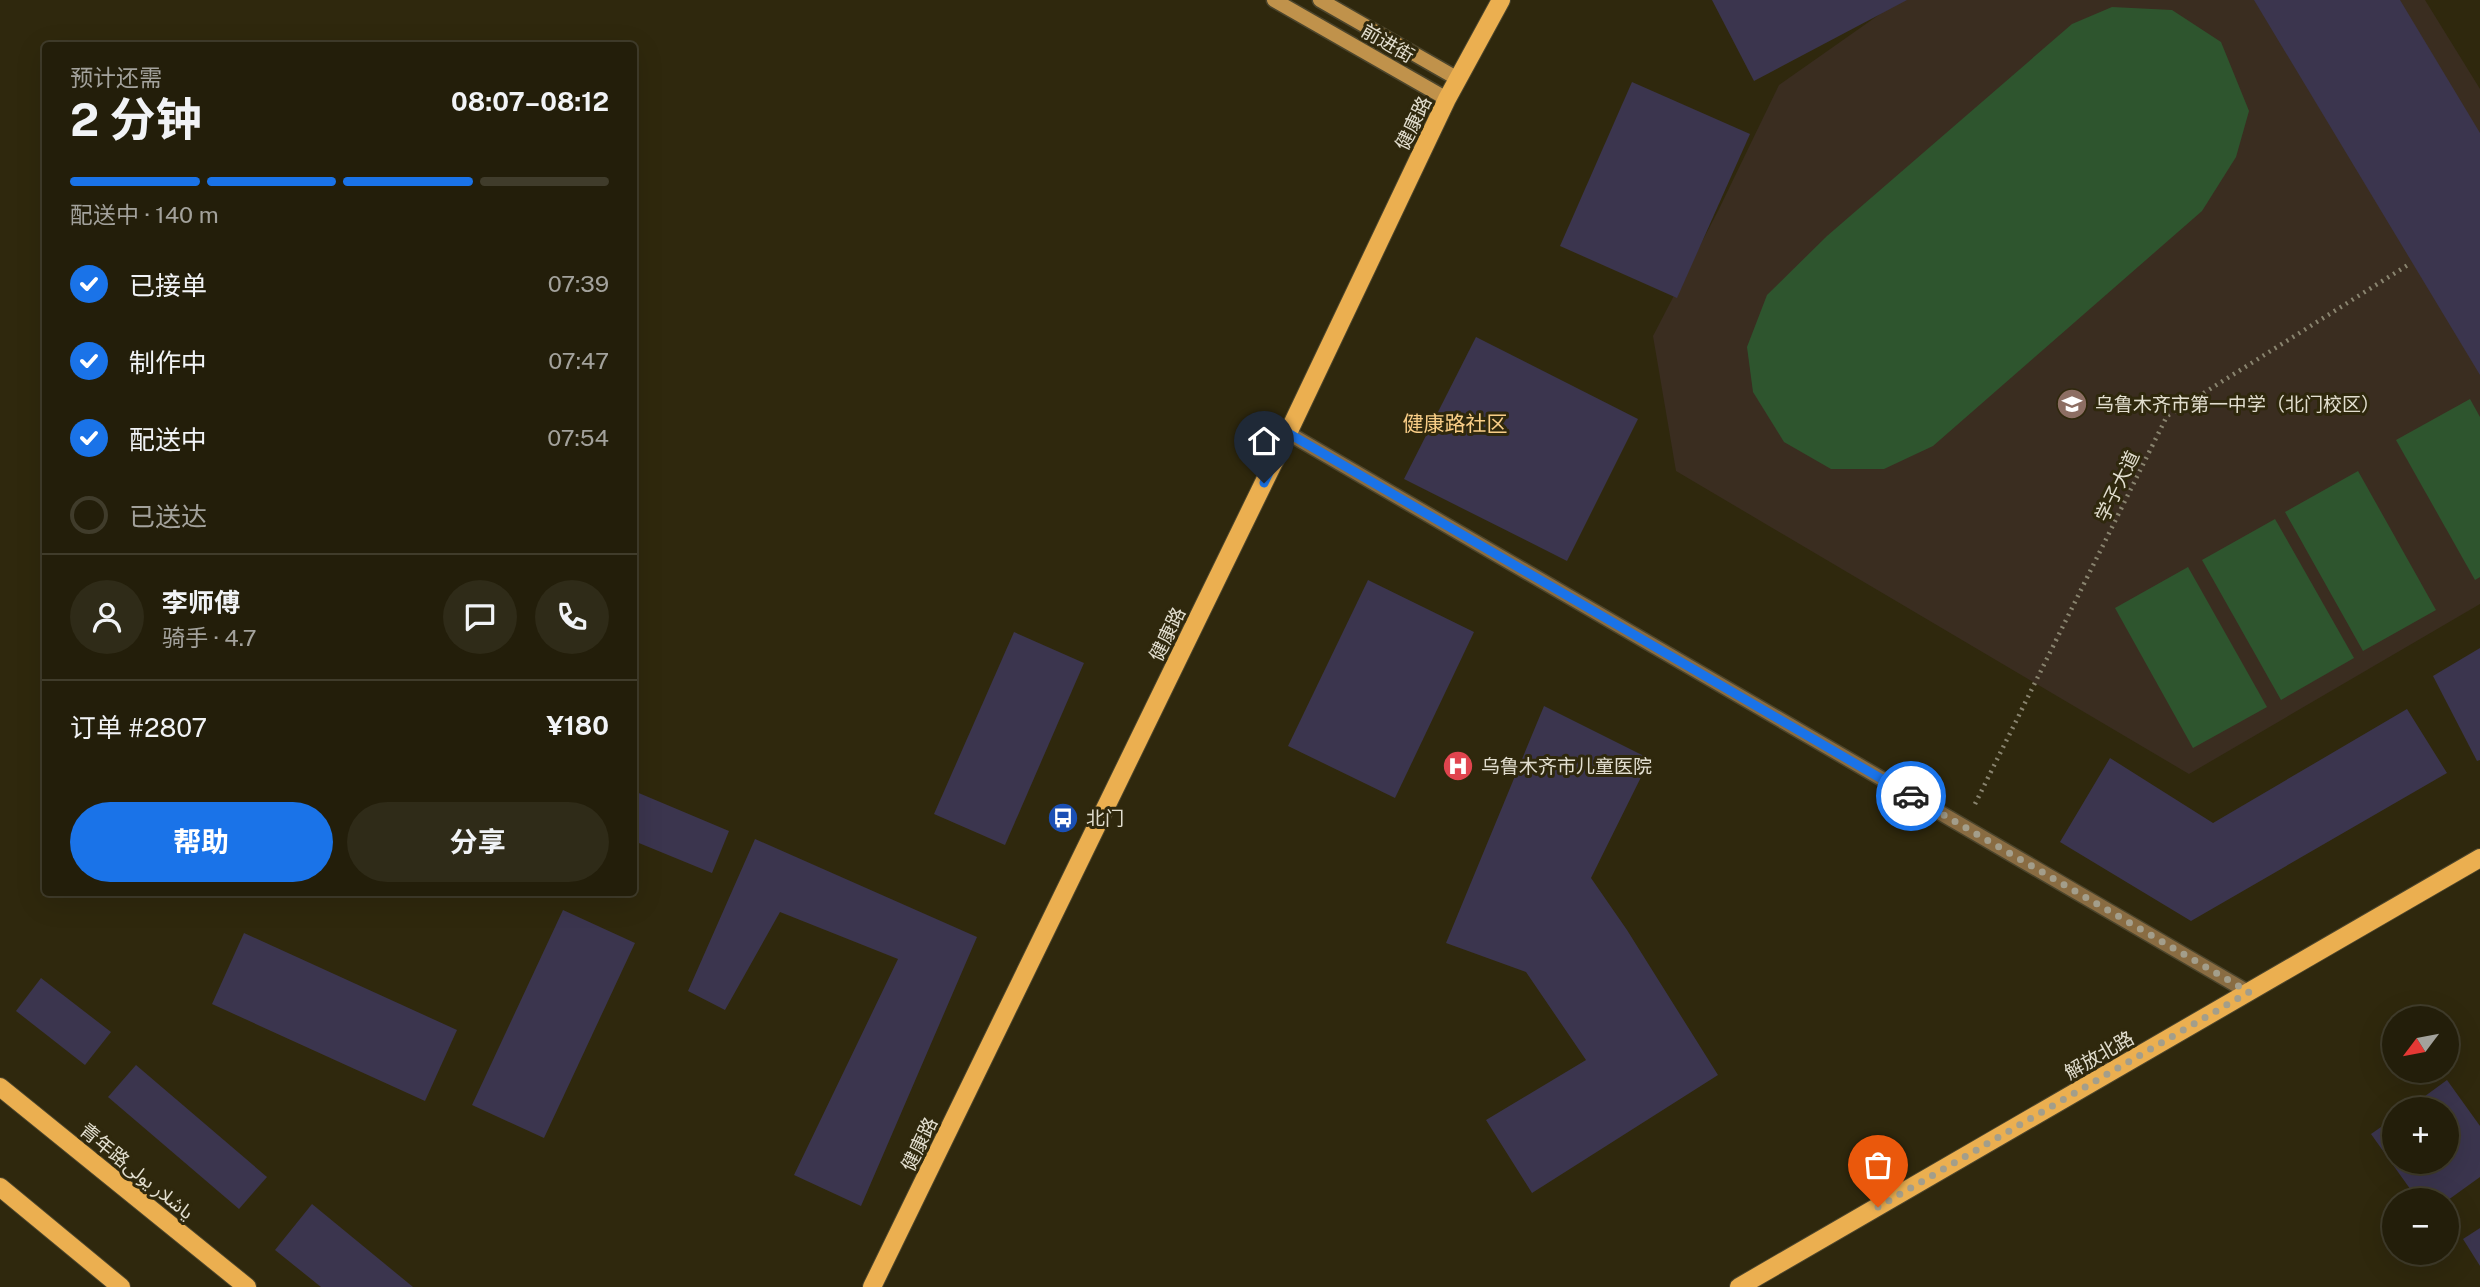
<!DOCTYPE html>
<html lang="zh">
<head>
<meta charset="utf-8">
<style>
	:root { --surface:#231e0a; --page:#2f2b18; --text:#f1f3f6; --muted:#a3a29c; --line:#403c2b; --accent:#1a73e8 }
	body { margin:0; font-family:"Public Sans","Noto Sans Arabic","Noto Sans SC",sans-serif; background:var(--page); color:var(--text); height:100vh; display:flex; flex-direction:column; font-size:26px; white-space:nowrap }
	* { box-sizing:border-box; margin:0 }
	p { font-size:23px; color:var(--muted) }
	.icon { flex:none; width:38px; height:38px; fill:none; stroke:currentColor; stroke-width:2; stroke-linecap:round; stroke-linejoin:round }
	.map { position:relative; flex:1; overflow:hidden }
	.panel { position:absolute; left:42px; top:42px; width:595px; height:854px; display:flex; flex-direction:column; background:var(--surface); border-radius:7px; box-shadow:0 7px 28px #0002,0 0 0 2px var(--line) }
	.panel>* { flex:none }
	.needle { width:46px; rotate:238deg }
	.buttons { position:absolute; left:2382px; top:1006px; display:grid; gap:14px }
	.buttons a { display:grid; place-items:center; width:77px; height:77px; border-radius:50%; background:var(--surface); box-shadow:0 7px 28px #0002,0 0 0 2px var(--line); font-size:35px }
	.pin { position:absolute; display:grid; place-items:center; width:60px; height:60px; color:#fff; margin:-72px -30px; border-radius:50% 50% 50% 0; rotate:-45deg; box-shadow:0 0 7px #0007 }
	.pin .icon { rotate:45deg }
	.courier { position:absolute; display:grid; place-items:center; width:70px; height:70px; margin:-35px; border:5px solid #1a73e8; border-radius:50%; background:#fff; color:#222; box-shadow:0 2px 9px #0007 }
	.head em { font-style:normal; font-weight:700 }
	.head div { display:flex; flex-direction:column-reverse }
	.head { display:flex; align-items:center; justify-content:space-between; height:119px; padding:0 28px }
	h1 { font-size:46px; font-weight:700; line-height:52px }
	.bar { display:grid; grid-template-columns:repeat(4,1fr); gap:10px 7px; align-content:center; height:84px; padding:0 28px }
	.bar i { height:9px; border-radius:5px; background:var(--line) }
	.bar .on { background:var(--accent) }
	.bar p { grid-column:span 4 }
	.line { display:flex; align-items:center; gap:18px; padding:0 28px; border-top:2px solid var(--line) }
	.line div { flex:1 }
	.round { display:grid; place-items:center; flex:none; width:74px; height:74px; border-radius:37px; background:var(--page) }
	ol { padding:0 28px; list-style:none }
	li { display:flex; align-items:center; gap:21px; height:77px }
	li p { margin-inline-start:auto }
	li .icon { padding:7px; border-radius:50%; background:var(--accent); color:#fff; stroke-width:4 }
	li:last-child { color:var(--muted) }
	li i { width:38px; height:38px; border:4px solid var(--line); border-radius:50% }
	.button { display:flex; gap:14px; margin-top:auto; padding:14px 28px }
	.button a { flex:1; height:80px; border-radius:42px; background:var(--accent); color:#fff; font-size:28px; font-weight:700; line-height:80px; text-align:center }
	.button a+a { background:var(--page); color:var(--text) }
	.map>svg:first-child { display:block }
	.education { fill:#3a2d20 }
	.green { fill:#2e552e }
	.building { fill:#3b354e }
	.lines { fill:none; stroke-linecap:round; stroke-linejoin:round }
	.street-casing { stroke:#4c452c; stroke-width:17 }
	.secondary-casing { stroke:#4c452c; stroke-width:17 }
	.primary-casing { stroke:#4c452c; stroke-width:20 }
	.path { stroke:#89846f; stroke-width:4.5; stroke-dasharray:2 5; stroke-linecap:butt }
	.street { stroke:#896c42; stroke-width:14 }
	.secondary { stroke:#c0924b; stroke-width:14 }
	.primary { stroke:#ebaf50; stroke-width:18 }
	.done { stroke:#a39e8b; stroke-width:7; stroke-dasharray:0 12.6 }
	.route { stroke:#1a73e8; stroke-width:9 }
	.labels { text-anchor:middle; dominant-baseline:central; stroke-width:6; stroke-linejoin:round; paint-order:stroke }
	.street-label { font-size:19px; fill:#e2decf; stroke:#2f280d }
	.poi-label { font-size:19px; fill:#e2decf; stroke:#2f280d; text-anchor:start }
	.neighbourhood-label { font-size:21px; fill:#f8cd87; stroke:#2f280d }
</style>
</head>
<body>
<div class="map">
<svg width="2480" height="1287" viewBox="0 0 2480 1287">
	<rect width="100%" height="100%" fill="#2f280d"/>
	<polygon class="education" points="1900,0 2425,0 2480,89 2480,604 2189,774 1676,471 1653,336 1719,209 1779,85"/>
	<g class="green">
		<polygon points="2112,7 2172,10 2221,42 2249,111 2236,157 2202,211 1933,446 1884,469 1831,469 1784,442 1753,392 1747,347 1767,295 1827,236 2072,24"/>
		<polygon points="2470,399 2480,417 2480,577 2475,580 2396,440"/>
		<polygon points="2358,471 2436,610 2363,651 2285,512"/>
		<polygon points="2275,519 2354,658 2281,700 2202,560"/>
		<polygon points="2188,567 2267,707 2193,748 2115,608"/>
	</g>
	<g class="building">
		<polygon points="1712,0 1907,0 1754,81"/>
		<polygon points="2254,0 2400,0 2480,133 2480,375"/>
		<polygon points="1632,82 1750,134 1677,298 1560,246"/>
		<polygon points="1476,337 1638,419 1567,561 1404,479"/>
		<polygon points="1368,580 1474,632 1395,798 1288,746"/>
		<polygon points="1014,632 1084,663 1005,845 934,814"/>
		<polygon points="2480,648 2480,760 2477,761 2433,676"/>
		<polygon points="1544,706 1650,759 1591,878 1627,930 1718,1075 1532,1193 1486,1120 1586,1060 1526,972 1446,943"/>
		<polygon points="2407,709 2447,773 2191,921 2060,842 2110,758 2213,823"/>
		<polygon points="634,791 729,831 712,873 634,841"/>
		<polygon points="755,839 977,937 861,1206 794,1175 898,959 780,912 725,1010 688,991"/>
		<polygon points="563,910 635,943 544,1138 472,1105"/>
		<polygon points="244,933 457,1030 425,1101 212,1004"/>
		<polygon points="41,978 111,1032 85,1065 16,1011"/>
		<polygon points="136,1065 267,1177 239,1209 108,1097"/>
		<polygon points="2447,1080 2480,1126 2480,1177 2448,1200 2418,1200 2371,1134 2394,1118 2394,1162 2446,1162 2446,1110 2406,1110"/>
		<polygon points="312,1204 413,1287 321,1287 275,1250"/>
		<polygon points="2480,1228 2480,1266 2463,1239"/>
	</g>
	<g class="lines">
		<g class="street-casing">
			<polyline id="street" points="1288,433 2248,992"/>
		</g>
		<g class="secondary-casing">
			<g id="secondary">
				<polyline points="1274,0 1447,99"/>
				<polyline points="1320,0 1458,79"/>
			</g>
		</g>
		<g class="primary-casing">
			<g id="primary">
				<polyline points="0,1087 247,1287"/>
				<polyline points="0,1187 121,1287"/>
				<polyline points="872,1287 1288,433 1447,99 1501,0"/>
				<polyline points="1739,1287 2480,858"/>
			</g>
		</g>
		<polyline class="path" points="1975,804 2167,416 2411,263"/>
		<use href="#street" class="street"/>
		<use href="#secondary" class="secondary"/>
		<use href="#primary" class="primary"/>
	</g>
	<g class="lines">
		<polyline class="done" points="1878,1207 2249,992 1911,796"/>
		<polyline class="route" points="1264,483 1288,433 1911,796"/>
	</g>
	<defs>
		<g id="school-disc" transform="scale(1.575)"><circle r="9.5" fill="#8d6e63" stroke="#2f280d"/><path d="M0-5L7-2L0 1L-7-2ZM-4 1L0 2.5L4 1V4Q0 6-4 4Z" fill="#fff"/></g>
		<g id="hospital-disc" transform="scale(1.575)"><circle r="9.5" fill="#e0444e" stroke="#2f280d"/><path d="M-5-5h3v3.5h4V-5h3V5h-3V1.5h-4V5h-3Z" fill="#fff"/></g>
		<g id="bus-disc" transform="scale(1.575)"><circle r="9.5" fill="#1a4fb4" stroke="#2f280d"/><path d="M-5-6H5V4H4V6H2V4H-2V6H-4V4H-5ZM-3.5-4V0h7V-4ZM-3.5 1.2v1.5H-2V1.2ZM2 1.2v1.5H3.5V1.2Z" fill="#fff"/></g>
	</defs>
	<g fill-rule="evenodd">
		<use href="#school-disc" x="2072" y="404"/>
		<use href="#hospital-disc" x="1458" y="766"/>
		<use href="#bus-disc" x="1063" y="818"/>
	</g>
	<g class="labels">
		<g class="street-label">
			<text transform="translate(1388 43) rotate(30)">前进街</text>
			<text transform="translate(1413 123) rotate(-64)">健康路</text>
			<text transform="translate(2117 486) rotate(-64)">学子大道</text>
			<text transform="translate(1167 634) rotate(-64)">健康路</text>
			<text transform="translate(2099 1055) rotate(-30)">解放北路</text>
			<text transform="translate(919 1144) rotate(-64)">健康路</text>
			<text transform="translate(137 1171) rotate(39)">青年路ياشلار يولى</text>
		</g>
		<g class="poi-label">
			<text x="2095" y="404">乌鲁木齐市第一中学（北门校区）</text>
			<text x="1481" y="766">乌鲁木齐市儿童医院</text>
			<text x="1086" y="818">北门</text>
		</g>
		<g class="neighbourhood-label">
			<text x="1455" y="423">健康路社区</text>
		</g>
	</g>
</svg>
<div class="buttons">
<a><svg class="needle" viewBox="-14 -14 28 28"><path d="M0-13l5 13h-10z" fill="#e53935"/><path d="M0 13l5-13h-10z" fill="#a3a29c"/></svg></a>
<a>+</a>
<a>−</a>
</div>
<div class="pin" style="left:1878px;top:1207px;background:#ea580c"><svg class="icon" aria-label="bag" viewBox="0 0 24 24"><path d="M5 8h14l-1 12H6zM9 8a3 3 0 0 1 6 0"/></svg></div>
<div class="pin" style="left:1264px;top:483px;background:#1f2937"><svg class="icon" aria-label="home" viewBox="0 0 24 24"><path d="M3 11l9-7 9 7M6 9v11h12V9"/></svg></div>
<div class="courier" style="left:1911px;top:796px"><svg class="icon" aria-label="car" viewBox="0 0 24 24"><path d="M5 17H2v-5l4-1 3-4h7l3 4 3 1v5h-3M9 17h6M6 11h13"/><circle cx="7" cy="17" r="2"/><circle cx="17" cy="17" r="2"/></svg></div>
<section class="panel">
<div class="head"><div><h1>2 分钟</h1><p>预计还需</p></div><em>08:07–08:12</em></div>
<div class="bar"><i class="on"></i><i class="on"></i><i class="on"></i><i></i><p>配送中 · 140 m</p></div>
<ol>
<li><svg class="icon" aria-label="check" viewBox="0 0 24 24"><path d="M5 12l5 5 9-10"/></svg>已接单<p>07:39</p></li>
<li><svg class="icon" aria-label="check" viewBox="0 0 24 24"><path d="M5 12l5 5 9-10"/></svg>制作中<p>07:47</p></li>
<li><svg class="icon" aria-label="check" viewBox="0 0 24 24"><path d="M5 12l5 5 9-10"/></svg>配送中<p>07:54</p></li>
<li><i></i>已送达</li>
</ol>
<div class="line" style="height:126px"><a class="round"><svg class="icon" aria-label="person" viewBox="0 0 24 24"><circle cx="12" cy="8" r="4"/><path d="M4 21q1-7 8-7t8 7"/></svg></a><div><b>李师傅</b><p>骑手 · 4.7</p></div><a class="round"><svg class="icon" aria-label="chat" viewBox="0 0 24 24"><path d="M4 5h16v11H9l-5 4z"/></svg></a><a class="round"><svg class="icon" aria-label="phone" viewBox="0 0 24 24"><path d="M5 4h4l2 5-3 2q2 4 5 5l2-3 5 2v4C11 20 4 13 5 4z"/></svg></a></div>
<div class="line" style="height:91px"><div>订单 #2807</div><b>¥180</b></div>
<div class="button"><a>帮助</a><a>分享</a></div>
</section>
</div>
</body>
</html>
